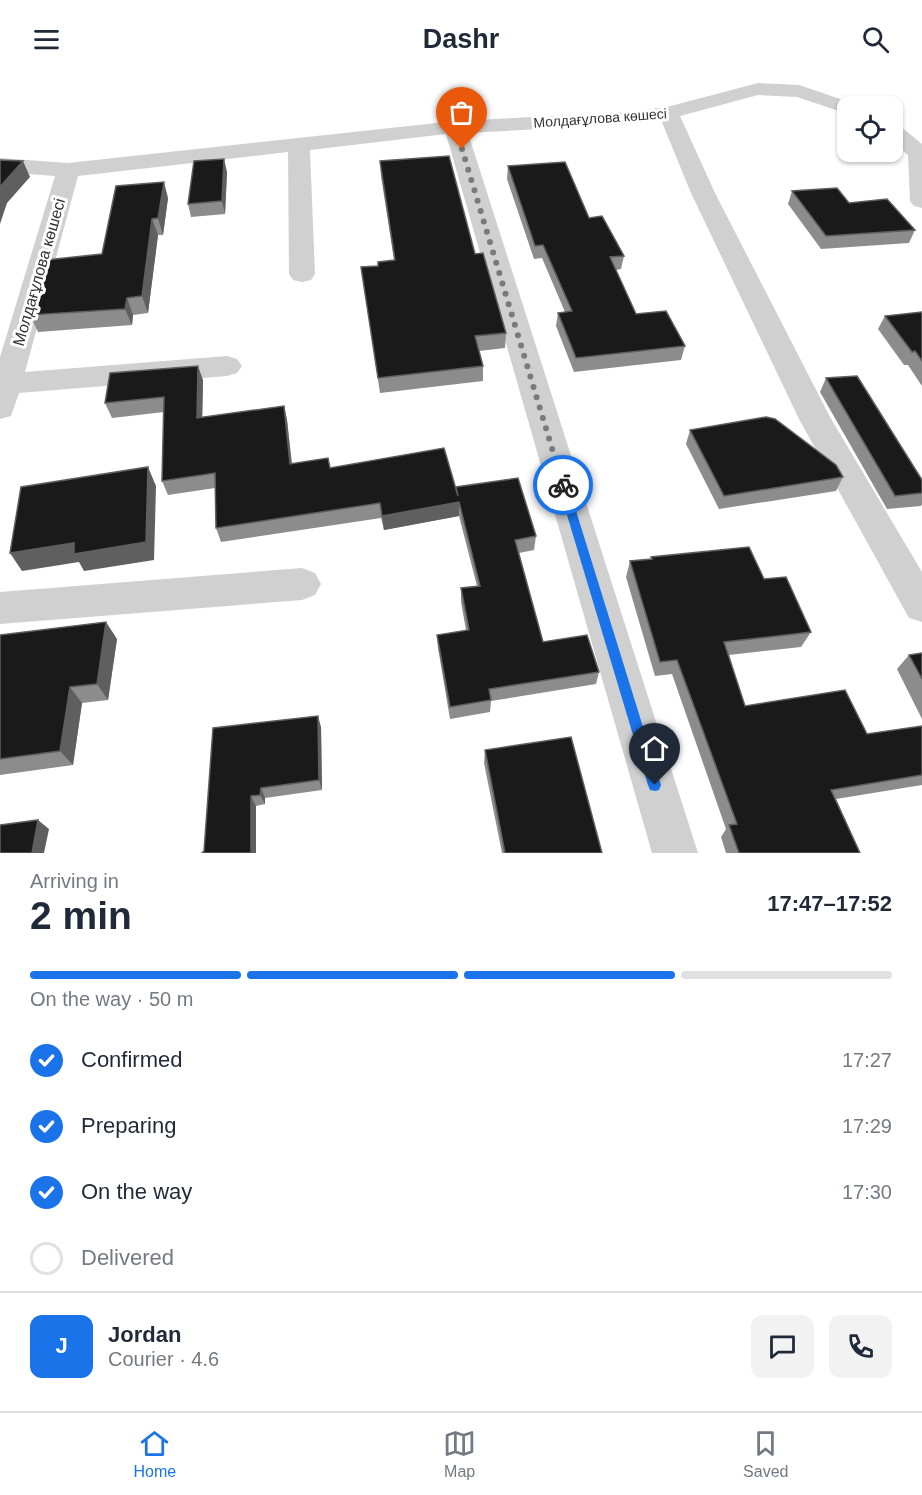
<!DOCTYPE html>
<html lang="en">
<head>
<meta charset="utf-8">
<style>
	:root { --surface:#fff; --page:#f2f2f3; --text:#1f2937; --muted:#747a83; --line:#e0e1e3; --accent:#1a73e8 }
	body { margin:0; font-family:Arial,sans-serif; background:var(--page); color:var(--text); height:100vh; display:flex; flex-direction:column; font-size:22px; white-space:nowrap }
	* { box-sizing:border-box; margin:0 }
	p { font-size:20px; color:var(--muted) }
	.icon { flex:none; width:33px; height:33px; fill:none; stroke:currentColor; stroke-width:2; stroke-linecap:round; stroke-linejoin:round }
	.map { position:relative; height:775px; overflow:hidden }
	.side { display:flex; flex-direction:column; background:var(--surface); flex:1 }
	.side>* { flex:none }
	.tools { position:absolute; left:837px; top:18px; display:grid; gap:12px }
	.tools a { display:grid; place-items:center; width:66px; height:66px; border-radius:12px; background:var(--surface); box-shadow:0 2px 4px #0004; font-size:30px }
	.pin { position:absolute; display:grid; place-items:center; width:51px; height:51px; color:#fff; margin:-62px -26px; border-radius:50% 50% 50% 0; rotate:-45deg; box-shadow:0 0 6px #0007 }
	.pin .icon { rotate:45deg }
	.courier { position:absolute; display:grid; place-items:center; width:60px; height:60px; margin:-30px; border:4px solid #1a73e8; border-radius:50%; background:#fff; color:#222; box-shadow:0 2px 8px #0007 }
	.headline em { font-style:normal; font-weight:700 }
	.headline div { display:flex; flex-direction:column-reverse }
	.headline { display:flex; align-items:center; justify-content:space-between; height:102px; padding:0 30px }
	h1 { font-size:39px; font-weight:700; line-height:45px }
	.bar { display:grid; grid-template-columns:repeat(4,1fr); gap:9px 6px; align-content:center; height:72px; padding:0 30px }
	.bar i { height:8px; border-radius:4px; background:var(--line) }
	.bar .selected { background:var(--accent) }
	.bar p { grid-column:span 4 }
	.line { display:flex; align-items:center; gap:15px; padding:0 30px; border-top:2px solid var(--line) }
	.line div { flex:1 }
	.round { display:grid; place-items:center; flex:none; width:63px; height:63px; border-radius:12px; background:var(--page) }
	ol { padding:0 30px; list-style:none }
	li { display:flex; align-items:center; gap:18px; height:66px }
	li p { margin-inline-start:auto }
	li .icon { padding:6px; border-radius:50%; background:var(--accent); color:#fff; stroke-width:4 }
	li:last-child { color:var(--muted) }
	li i { width:33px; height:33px; border:3px solid var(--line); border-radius:50% }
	header { display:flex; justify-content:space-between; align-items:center; height:78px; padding:0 30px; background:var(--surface); font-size:27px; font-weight:700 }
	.tab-bar { display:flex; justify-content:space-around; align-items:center; height:84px; border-top:2px solid var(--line); background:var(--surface); font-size:16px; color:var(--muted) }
	.tab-bar a { display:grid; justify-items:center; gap:3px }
	.tab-bar .selected { color:var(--accent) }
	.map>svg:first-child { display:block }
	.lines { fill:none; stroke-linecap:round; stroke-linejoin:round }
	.minor { fill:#d0d0d0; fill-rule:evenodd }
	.wall { fill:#8c8c8c }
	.shaded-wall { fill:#5f5f5f }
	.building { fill:#1a1a1a; stroke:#5f5f5f; stroke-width:1.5 }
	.route { fill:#1a73e8 }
	.done { stroke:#7a7a7a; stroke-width:6; stroke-dasharray:0 10.8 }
	.labels { text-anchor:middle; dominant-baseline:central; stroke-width:6; stroke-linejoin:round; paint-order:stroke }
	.far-street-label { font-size:14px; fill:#333; stroke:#fff }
	.street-label { font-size:16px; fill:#333; stroke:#fff }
</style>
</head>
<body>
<header><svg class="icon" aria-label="menu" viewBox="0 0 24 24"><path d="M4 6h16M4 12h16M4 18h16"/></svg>Dashr<svg class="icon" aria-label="search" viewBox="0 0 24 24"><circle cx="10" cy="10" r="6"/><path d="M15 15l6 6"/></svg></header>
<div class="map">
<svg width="922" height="775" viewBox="0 0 922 775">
	<rect width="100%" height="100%" fill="#fff"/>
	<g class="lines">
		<g class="minor">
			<polygon points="758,5 799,7 855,26 857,28 848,28 848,36 797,19 758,17 680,38 715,115 830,339 922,494 922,544 909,540 799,341 691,115 661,42 628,46 468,55 698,775 652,775 446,56 310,72 315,196 311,202 302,204 293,202 289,196 288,74 78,98 25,294 227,278 237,281 242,288 237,295 227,298 19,315 11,338 0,341 0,279 55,98 0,94 0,80 68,85 455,43 628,34 667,29"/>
			<polygon points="892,47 900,48 922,66 922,130 914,128 910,123 908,77 892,64"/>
			<polygon points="302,490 315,495 321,506 315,517 302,522 0,546 0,514"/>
		</g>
	</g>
	<g class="wall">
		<polygon points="380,83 475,176 506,255 505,270 479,273 483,288 483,303 380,315 361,189 378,188 394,182 381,98"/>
		<polygon points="508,88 589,140 624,178 621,191 616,192 636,236 685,268 681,282 574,294 556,248 558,235 565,234 542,180 534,181 507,101"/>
		<polygon points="227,94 225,136 191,139 188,126"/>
		<polygon points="792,113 849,125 915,152 909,165 821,171 788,126"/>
		<polygon points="168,120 163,157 158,157 148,235 133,237 132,247 38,254 30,237"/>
		<polygon points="922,234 922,308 908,287 904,287 878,251 885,238"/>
		<polygon points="826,300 922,402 922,426 921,428 887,431 820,314"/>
		<polygon points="203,302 202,339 284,328 287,342 292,385 330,390 456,411 536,458 534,472 519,475 543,564 599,594 596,606 491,623 490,634 450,641 438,570 437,557 466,552 461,524 461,510 477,508 459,438 384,452 381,440 221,464 216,450 215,410 168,417 162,403 164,334 112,340 105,325"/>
		<polygon points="690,352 843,399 836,413 719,431 686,366"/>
		<polygon points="651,479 764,501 811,554 801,569 729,577 745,628 867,656 922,648 922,707 836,721 860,775 726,775 721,759 726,751 672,596 655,598 626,499 630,483 651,481"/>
		<polygon points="0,557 117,561 108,622 82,625 73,687 0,697"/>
		<polygon points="922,575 922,641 897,591 909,577"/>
		<polygon points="321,649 322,712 265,720 265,726 256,728 204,773 213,650"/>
		<polygon points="485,672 602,775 502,775 484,685"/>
	</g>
	<g class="shaded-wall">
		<polygon points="224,81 227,94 225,136 222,123"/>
		<polygon points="23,83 30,99 7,125 0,146 0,109"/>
		<polygon points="164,104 168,120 163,157 158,140"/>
		<polygon points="152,141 158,157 148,235 142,218"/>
		<polygon points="127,220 133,237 132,247 125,231"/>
		<polygon points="198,288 203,302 202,354 197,340"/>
		<polygon points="284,328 287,342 293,400 290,386"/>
		<polygon points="148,389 156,408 154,482 84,493 79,484 22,493 10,475"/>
		<polygon points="459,424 459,438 384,452 382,438"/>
		<polygon points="106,544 117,561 108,622 97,606"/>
		<polygon points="70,609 82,625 73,687 60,673"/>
		<polygon points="318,638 321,649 322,712 319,702"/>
		<polygon points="261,710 265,720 265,726 260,717"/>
		<polygon points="251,718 256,728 256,775 251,775"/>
		<polygon points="38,742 49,751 44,775 32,775"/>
	</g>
	<g class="building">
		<polygon points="449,78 475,176 483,175 506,255 475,258 483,288 378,300 361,189 378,188 378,184 395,182 380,83"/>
		<polygon points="224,81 222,123 188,126 194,83"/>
		<polygon points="0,82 23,83 0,109"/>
		<polygon points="565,84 589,140 602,138 624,178 610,179 636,236 666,233 685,268 576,280 558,235 572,233 543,167 535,168 508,88"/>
		<polygon points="164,104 158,140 152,141 142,218 127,220 125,231 30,237 46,182 102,176 116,108"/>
		<polygon points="837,110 849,125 887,121 915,152 826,158 792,113"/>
		<polygon points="922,234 922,283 915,273 912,274 885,238"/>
		<polygon points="198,288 197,340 284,328 290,386 328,380 330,390 444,370 458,418 456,409 518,400 536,458 515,462 543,564 587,557 599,594 489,611 491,622 450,629 437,557 469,552 461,510 480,508 459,424 382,438 380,425 216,450 215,395 162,403 164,319 105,325 110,295"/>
		<polygon points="857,298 922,402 922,415 895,418 826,300"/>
		<polygon points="766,339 775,341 836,387 843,399 724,418 690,352"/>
		<polygon points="148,389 146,464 74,476 74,465 10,475 21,409"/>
		<polygon points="749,469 764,501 786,499 811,554 724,564 745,628 845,612 867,656 922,648 922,697 831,712 860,775 739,775 729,747 737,746 677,582 660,584 630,483 652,481 651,479"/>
		<polygon points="106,544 97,606 70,609 60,673 0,681 0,557"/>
		<polygon points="922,575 922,601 909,577"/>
		<polygon points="318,638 319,702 261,710 260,717 251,718 251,775 202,775 204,773 213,650"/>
		<polygon points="571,659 602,775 505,775 485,672"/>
		<polygon points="38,742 32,775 0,775 0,747"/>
	</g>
	<polygon class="route" points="563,403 568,407 661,707 659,712 655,713 650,712 648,707 558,407"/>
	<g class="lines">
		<polyline class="done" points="462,71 563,407"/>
	</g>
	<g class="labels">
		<g class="far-street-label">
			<text transform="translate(600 40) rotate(-4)">Молдағұлова көшесі</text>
		</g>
		<g class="street-label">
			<text transform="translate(39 194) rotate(-74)">Молдағұлова көшесі</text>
		</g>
	</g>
</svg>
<div class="tools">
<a><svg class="icon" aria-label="locate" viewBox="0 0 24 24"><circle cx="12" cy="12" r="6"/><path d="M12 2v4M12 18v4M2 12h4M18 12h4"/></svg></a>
</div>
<div class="pin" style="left:462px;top:71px;background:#ea580c"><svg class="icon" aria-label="bag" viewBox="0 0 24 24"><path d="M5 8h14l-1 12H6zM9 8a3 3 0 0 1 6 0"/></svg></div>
<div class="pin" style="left:655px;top:707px;background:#1f2937"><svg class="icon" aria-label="home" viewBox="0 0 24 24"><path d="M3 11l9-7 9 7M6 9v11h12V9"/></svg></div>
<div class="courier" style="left:563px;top:407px"><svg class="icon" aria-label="bike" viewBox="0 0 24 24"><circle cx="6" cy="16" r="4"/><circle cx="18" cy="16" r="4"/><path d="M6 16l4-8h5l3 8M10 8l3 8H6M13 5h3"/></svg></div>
</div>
<section class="side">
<div class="headline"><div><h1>2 min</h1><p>Arriving in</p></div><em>17:47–17:52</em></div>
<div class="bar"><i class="selected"></i><i class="selected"></i><i class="selected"></i><i></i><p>On the way · 50 m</p></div>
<ol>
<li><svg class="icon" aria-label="check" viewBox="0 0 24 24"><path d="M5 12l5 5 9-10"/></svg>Confirmed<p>17:27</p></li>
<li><svg class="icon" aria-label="check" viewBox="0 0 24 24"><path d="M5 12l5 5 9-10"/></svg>Preparing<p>17:29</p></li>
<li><svg class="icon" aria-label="check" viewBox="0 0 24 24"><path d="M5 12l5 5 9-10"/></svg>On the way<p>17:30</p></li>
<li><i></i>Delivered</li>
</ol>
<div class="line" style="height:108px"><b class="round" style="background:var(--accent);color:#fff">J</b><div><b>Jordan</b><p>Courier · 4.6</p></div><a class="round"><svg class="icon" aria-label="chat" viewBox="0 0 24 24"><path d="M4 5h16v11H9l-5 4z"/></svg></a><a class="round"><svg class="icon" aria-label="phone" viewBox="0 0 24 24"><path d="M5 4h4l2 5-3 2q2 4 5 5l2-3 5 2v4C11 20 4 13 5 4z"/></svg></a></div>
</section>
<nav class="tab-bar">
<a class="selected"><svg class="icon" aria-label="home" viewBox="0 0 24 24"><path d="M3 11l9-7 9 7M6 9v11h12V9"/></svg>Home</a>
<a><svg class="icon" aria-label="map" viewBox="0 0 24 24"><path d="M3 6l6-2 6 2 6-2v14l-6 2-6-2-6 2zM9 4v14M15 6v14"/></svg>Map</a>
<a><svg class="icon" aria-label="saved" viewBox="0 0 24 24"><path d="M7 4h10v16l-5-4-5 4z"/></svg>Saved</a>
</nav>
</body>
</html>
